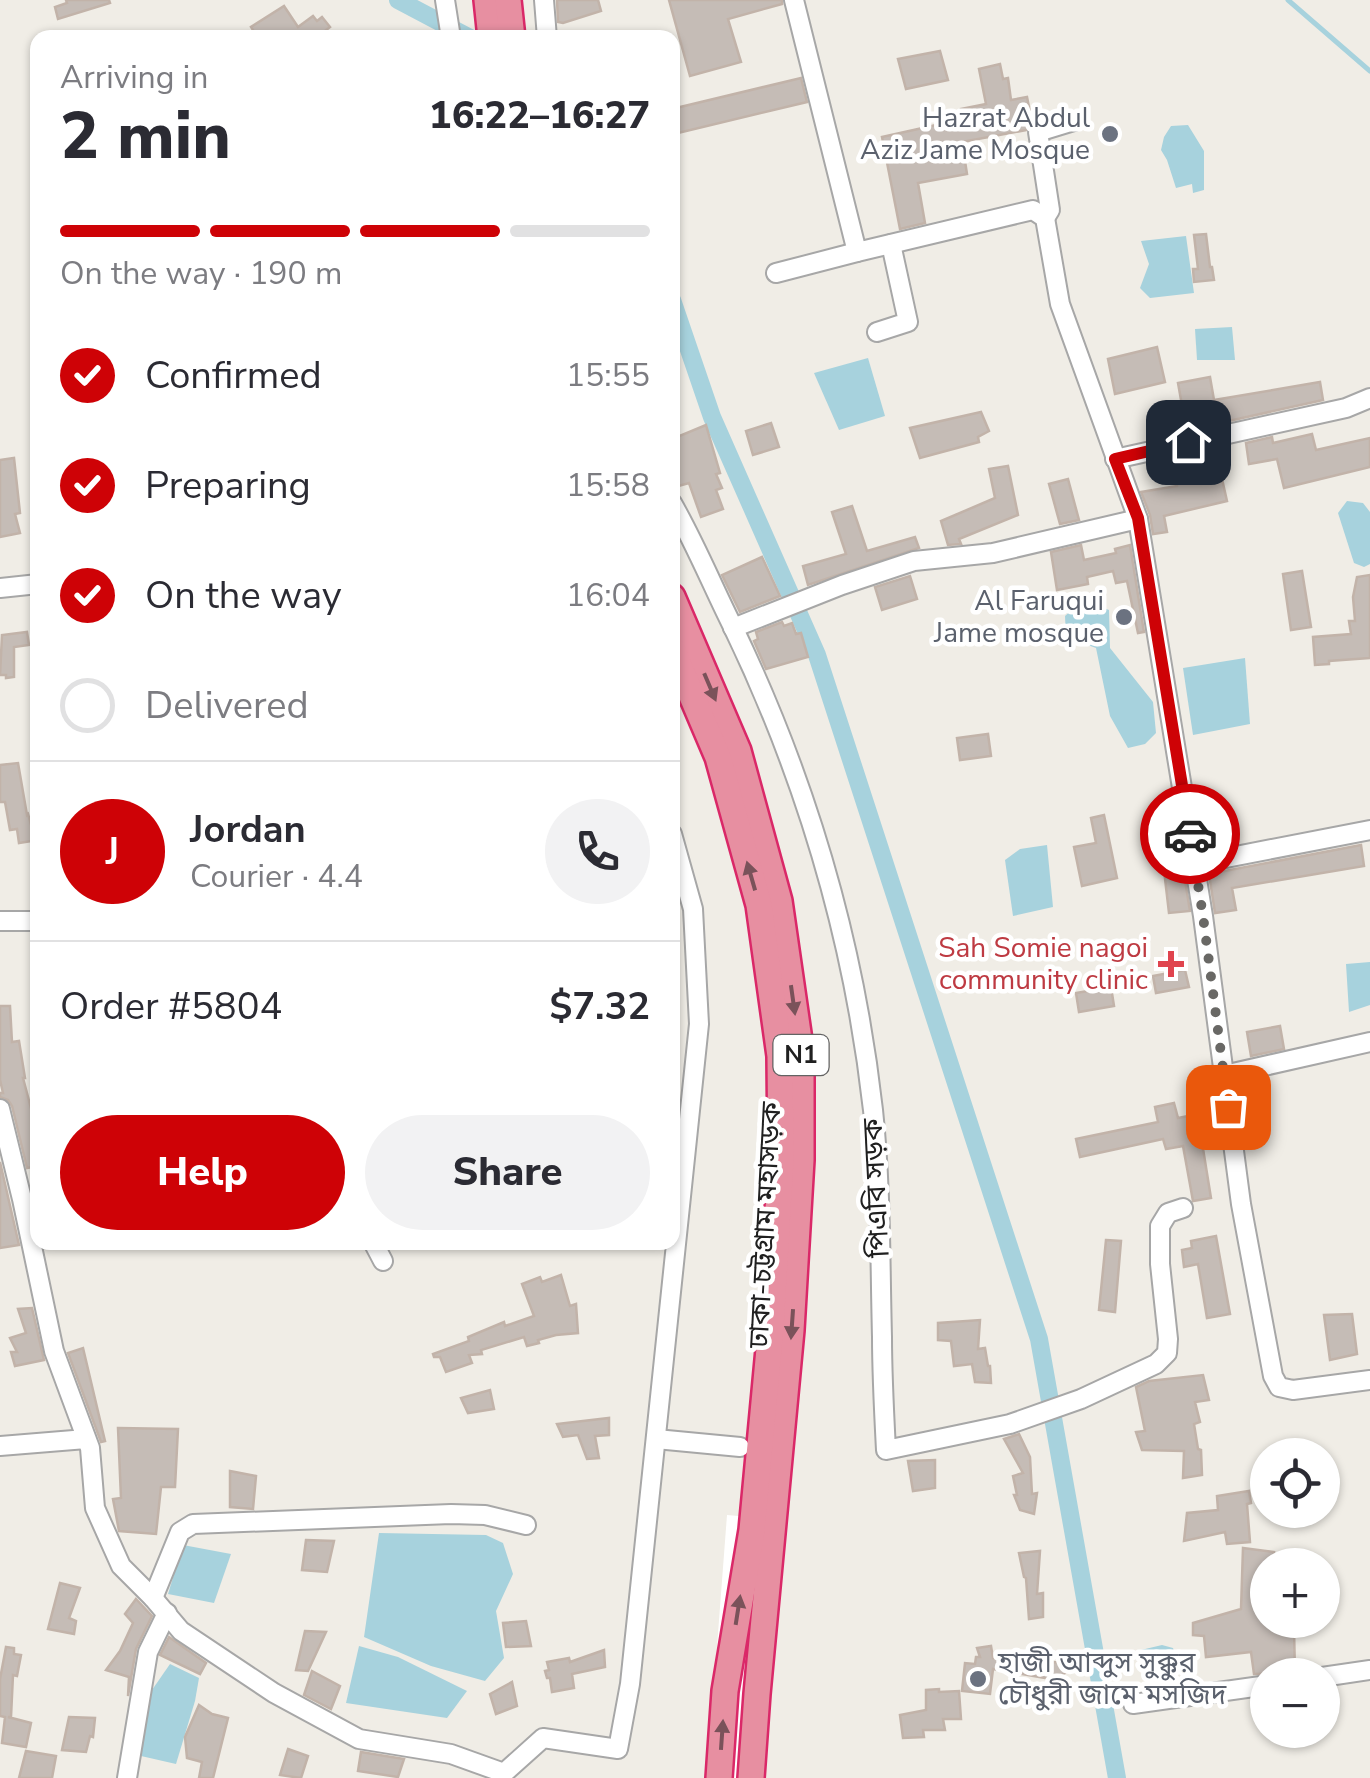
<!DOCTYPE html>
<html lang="en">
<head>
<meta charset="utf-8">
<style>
	:root { --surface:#fff; --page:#f2f2f3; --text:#2b2b33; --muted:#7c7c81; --line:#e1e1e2; --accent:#ce0206 }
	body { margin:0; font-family:"Nunito Sans","Noto Sans Bengali",sans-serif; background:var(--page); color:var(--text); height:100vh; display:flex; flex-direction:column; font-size:38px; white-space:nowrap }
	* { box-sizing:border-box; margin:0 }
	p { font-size:32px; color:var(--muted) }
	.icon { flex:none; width:55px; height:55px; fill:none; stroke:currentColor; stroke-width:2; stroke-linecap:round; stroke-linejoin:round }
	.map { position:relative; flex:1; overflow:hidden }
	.sheet { position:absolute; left:30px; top:30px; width:650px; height:1220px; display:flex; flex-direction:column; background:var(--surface); border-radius:20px; box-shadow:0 2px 8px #0004 }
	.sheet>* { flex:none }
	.fabs { position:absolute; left:1250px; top:1438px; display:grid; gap:20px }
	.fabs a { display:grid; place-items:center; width:90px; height:90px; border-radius:50%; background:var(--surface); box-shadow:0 2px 8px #0004; font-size:50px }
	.pin { position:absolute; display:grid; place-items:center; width:85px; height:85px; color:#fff; margin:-42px; border-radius:20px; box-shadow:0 5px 15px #0006 }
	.courier { position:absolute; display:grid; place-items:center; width:100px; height:100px; margin:-50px; border:8px solid #ce0206; border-radius:50%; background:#fff; color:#222; box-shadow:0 2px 12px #0007 }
	.headline em { font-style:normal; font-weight:800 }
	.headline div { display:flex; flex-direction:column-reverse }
	.headline { display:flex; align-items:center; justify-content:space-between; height:170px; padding:0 30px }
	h1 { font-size:65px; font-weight:800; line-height:75px }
	.bar { display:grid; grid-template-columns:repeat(4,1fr); gap:15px 10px; align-content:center; height:120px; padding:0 30px }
	.bar i { height:12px; border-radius:8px; background:var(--line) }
	.bar .active { background:var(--accent) }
	.bar p { grid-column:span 4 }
	.line { display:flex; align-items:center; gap:25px; padding:0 30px; border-top:2px solid var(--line) }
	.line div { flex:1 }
	.round { display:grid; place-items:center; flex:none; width:105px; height:105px; border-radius:52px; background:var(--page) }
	ol { padding:0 30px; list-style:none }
	li { display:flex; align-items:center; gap:30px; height:110px }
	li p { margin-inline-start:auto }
	li .icon { padding:10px; border-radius:50%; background:var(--accent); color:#fff; stroke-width:4 }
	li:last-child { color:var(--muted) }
	li i { width:55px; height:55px; border:5px solid var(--line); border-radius:50% }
	.primary-button { display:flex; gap:20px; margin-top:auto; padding:20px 30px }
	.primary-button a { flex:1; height:115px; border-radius:60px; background:var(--accent); color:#fff; font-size:40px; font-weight:800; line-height:115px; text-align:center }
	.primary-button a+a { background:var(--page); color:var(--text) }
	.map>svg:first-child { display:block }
	.water { fill:#a7d2dd }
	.pier { fill:#fff }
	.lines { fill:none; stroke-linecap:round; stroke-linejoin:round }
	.stream { stroke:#a7d2dd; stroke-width:5 }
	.canal { stroke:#a7d2dd; stroke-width:18 }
	.building { fill:#c5bcb6; stroke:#c2b3a9; stroke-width:2.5 }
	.minor-casing { stroke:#a7a7a7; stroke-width:22 }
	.highway-casing { stroke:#da2868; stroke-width:30 }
	.minor { stroke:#fff; stroke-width:18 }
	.highway { stroke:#e78fa1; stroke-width:25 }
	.oneway { fill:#7a525a }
	.done { stroke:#696865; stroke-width:10; stroke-dasharray:0 18 }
	.route { stroke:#ce0206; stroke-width:12 }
	.worship-dot { fill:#6b7280; stroke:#fff; stroke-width:4 }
	.health-dot { fill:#e0444e; stroke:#fff; stroke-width:4 }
	.labels { text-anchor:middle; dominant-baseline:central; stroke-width:9; stroke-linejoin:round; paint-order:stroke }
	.shield { fill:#fff; stroke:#636363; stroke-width:2.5 }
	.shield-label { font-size:25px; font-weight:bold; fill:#202020 }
	.worship-label { font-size:28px; fill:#5b616d; stroke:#fff; text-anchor:end }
	.health-label { font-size:28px; fill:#be3a42; stroke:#fff; text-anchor:end }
	.street-label { font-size:28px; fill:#202020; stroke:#fff }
</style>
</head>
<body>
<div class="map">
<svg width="1370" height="1778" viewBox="0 0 1370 1778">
	<rect width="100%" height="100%" fill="#f0ede6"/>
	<g class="water">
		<polygon points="1188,125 1204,151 1204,190 1193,193 1192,184 1176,188 1167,160 1161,150 1164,137 1171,126"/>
		<polygon points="1186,236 1194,293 1150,298 1140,288 1149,264 1141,241"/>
		<polygon points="1232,327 1235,360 1197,360 1195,329"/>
		<polygon points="868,358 885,416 839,430 814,373"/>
		<polygon points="1347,501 1363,503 1370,512 1370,564 1364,567 1354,563 1338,513"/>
		<polygon points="1083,600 1109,610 1110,648 1153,702 1156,733 1145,744 1128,748 1110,716 1096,648 1066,637 1065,616"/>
		<polygon points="1245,658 1250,724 1193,735 1183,668"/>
		<polygon points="1047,845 1053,907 1013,916 1005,860 1020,849"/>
		<polygon points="1370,962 1370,1005 1349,1012 1346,964"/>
		<polygon points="379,1533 486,1535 503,1543 513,1574 496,1611 504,1658 485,1681 431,1666 364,1637"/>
		<polygon points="183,1545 231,1554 214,1603 168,1594"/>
		<polygon points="1162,1645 1173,1648 1177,1661 1171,1678 1158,1680 1144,1674 1141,1650"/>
		<polygon points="359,1646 398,1657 467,1691 447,1718 346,1703"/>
		<polygon points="170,1664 199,1678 195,1701 176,1764 141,1756 152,1690"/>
	</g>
	<polygon class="pier" points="727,1515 784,1520 765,1778 707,1778"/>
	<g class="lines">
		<polyline class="stream" points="1288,0 1370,71"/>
		<g class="canal">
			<polyline points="398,0 470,38"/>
			<polyline points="672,300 712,417 817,655 1039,1339 1117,1778"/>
		</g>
	</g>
	<g class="building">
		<polygon points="66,0 109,0 110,3 58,19 55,7 67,3"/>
		<polygon points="557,0 598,0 601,11 563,23 558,22"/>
		<polygon points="669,0 782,0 782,4 728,19 741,62 690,76"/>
		<polygon points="284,6 298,27 313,16 317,21 322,17 330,27 316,38 258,38 251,27"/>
		<polygon points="940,51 948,80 906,89 898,59"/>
		<polygon points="1000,64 1003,79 1008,78 1011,100 1027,97 1032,122 1026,130 962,142 967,174 918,183 925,223 900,229 882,137 963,119 961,109 986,104 979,69"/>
		<polygon points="801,78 807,102 678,133 672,109"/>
		<polygon points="1206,234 1210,267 1212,267 1214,280 1194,282 1193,269 1198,269 1194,235"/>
		<polygon points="1157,347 1165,382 1115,394 1108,359"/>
		<polygon points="1210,377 1214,400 1320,382 1323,400 1193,429 1192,421 1185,422 1178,383"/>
		<polygon points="981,412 989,431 978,437 979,442 920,458 910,428"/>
		<polygon points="771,423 779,447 753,455 746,431"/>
		<polygon points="706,425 720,473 716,474 722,488 716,490 723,509 701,517 689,483 675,487 672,480 672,439"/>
		<polygon points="1312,434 1316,450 1370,438 1370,467 1284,488 1277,459 1249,464 1246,443 1272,437 1273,443"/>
		<polygon points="1212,450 1216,471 1220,470 1227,501 1164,516 1167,532 1153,534 1150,515 1141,492 1177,486 1176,481 1179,480 1174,459"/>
		<polygon points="14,458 20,513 15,514 20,533 0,537 0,460"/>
		<polygon points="1008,466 1018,515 959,539 961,544 948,545 941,521 995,498 989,469"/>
		<polygon points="1068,479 1079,520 1060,524 1049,484"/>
		<polygon points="852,506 867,551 915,537 919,548 808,585 803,566 846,554 832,512"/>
		<polygon points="1081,545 1084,560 1116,553 1115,549 1130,545 1144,632 1138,633 1127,581 1116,583 1113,571 1087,577 1088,584 1057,590 1051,552"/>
		<polygon points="762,557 780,596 740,612 722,575"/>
		<polygon points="1302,571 1311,627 1291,630 1283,574"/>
		<polygon points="1370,575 1370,658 1329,661 1329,664 1315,665 1313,637 1351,634 1349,621 1355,621 1353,597 1357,577"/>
		<polygon points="910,576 917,599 882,610 875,587"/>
		<polygon points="782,622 784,626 792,623 796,634 801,633 808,657 766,669 754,641 758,639 756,632"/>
		<polygon points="27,632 29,645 14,647 14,677 6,678 6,675 0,675 2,635"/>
		<polygon points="988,734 991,756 960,760 957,738"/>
		<polygon points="18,763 27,815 28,814 32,828 38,828 38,840 19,843 17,829 10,830 5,802 0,802 0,765"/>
		<polygon points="1104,815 1117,878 1082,886 1074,847 1096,843 1091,818"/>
		<polygon points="1361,845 1364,866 1232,888 1236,910 1215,913 1209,874"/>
		<polygon points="1183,868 1190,911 1169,913 1164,870"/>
		<polygon points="1185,970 1189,987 1156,993 1153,976"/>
		<polygon points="1111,987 1114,1006 1079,1012 1076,993"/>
		<polygon points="0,1006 10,1006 12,1042 19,1041 25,1078 23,1078 32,1112 38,1110 38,1166 27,1168 12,1106 8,1100 0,1097 0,1093 3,1093 0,1080"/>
		<polygon points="1280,1026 1284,1049 1251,1056 1247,1032"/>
		<polygon points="1174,1103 1178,1118 1214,1111 1217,1126 1200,1130 1211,1198 1193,1201 1183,1146 1166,1149 1163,1139 1080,1157 1076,1139 1158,1122 1155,1107"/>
		<polygon points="0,1162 19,1245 0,1248"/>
		<polygon points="1216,1236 1230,1314 1207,1318 1198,1264 1184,1267 1182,1250 1192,1248 1191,1241"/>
		<polygon points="1106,1240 1121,1241 1115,1312 1099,1310"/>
		<polygon points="561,1275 570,1306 576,1304 578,1333 556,1335 538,1340 539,1343 527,1346 524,1337 481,1350 482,1354 469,1355 472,1363 446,1372 440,1357 434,1357 433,1354 469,1341 468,1337 504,1322 505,1326 534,1316 522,1284 540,1277 542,1282"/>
		<polygon points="32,1308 44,1360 15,1366 11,1352 17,1352 10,1338 26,1333 18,1309"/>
		<polygon points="1352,1314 1357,1354 1330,1360 1324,1315"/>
		<polygon points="980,1320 978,1349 985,1348 988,1366 990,1366 991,1383 975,1382 972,1364 954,1366 951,1341 938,1340 938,1323"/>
		<polygon points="83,1348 105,1441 101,1442 68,1353"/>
		<polygon points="1203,1375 1209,1400 1195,1402 1200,1422 1194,1424 1198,1449 1201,1450 1202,1475 1183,1478 1184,1451 1142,1450 1136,1432 1145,1431 1136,1387 1149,1381"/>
		<polygon points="490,1390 494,1409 468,1413 461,1398"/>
		<polygon points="609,1418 609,1435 595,1436 599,1458 587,1459 578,1435 563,1437 557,1424"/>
		<polygon points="118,1428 178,1429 175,1487 161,1487 156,1534 119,1531 113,1499 121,1498"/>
		<polygon points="1019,1434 1030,1457 1032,1494 1037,1493 1034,1514 1020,1510 1014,1495 1017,1495 1013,1476 1023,1473 1004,1439"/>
		<polygon points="935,1460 935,1488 913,1491 908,1461"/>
		<polygon points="230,1471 256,1476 253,1509 230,1507"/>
		<polygon points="1249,1491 1251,1503 1247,1504 1250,1542 1227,1544 1225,1532 1184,1541 1187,1513 1218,1510 1217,1496"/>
		<polygon points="306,1540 334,1541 327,1572 302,1570"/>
		<polygon points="1243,1548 1274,1552 1271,1565 1268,1565 1268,1620 1269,1627 1294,1629 1295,1673 1254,1674 1251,1652 1206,1657 1204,1636 1193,1635 1193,1623 1241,1609"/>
		<polygon points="1040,1551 1037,1594 1043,1593 1043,1617 1029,1619 1026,1578 1024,1577 1019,1553"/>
		<polygon points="60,1583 80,1588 69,1618 76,1621 74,1634 48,1629"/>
		<polygon points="136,1599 152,1616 136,1649 128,1696 129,1677 106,1670 120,1651 133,1623 125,1614"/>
		<polygon points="526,1621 531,1646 506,1647 503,1623"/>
		<polygon points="305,1631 326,1632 308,1671 296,1670"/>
		<polygon points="169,1637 206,1663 200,1674 160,1655"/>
		<polygon points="991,1646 993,1658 1065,1663 1065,1673 1056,1680 993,1669 990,1694 962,1691 965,1663 975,1664 976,1657 980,1657 977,1648"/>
		<polygon points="6,1647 14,1648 14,1654 21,1655 17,1676 13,1675 11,1717 8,1717 31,1723 26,1747 2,1743 5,1717 0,1716 0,1679"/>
		<polygon points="604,1650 605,1667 572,1674 574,1688 552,1692 550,1678 547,1678 545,1671 549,1670 547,1662 569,1658 570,1662"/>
		<polygon points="312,1671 340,1686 331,1709 304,1695"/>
		<polygon points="512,1682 517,1706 496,1714 490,1694"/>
		<polygon points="939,1689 939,1692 959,1691 961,1719 943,1719 945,1730 923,1730 924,1737 903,1738 900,1715 926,1710 926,1690"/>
		<polygon points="199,1705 212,1714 228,1718 213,1778 199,1778 202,1762 187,1758 185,1737"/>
		<polygon points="69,1717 95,1718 93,1737 90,1736 86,1752 62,1750"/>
		<polygon points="288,1749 308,1756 301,1778 280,1775"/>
		<polygon points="26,1751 56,1756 52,1778 19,1778"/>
		<polygon points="361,1752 404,1759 398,1777 358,1771"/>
	</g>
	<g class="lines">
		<g class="minor-casing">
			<g id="minor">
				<polyline points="445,0 451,38"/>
				<polyline points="544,0 547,38"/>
				<polyline points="794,0 857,252 1033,210 1045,218 1060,304 1138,519 1203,916 1241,1204 1273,1376 1279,1387 1293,1390 1370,1380"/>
				<polyline points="1045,218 1050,210 1038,132 1074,121"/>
				<polyline points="776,273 857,252"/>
				<polyline points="877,332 908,322 891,244"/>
				<polyline points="1115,459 1346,408 1370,398"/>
				<path d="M672 503C695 543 712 585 732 625 806 778 854 941 873 1110 881 1185 880 1261 882 1337 882 1375 884 1412 886 1450L1010 1424 1081 1399 1156 1364 1167 1353 1168 1339 1160 1264V1226L1168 1213 1183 1208"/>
				<polyline points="0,588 38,584"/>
				<polyline points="733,628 842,585 914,561 993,553 1138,519"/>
				<polyline points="1195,864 1370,830"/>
				<polyline points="0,921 38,921"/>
				<polyline points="1224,1075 1370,1042"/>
				<polyline points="0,1109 22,1199 54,1351 90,1448 95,1508 121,1566 153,1598 181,1631 274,1693 359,1739 451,1754 504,1773 543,1738 618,1749 630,1684 699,1024 693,909 672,834"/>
				<polyline points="373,1242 383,1261"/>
				<polyline points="656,1439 740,1447"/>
				<polyline points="0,1446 86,1439"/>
				<polyline points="153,1598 180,1532 193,1524 451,1514 485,1515 526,1525"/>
				<polyline points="1322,1677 1370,1670"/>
				<polyline points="1133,1704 1268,1685"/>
				<polyline points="127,1778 148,1652 167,1613"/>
			</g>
		</g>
		<g class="highway-casing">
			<g id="highway">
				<polyline points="487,0 491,38"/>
				<polyline points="508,0 512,38"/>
				<polyline points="672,597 738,751 779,901 801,1054 801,1160 791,1330 757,1694 751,1778"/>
				<polyline points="672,649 718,757 759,905 780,1056 781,1160 771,1328 752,1530 725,1691 719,1778"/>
			</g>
		</g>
		<use href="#minor" class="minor"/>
		<use href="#highway" class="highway"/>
	</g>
	<defs><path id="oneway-solid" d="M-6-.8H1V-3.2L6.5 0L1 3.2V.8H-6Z" transform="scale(2.5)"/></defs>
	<g class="oneway">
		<use href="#oneway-solid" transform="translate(710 687) rotate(67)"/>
		<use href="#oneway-solid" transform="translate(751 876) rotate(-106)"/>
		<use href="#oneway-solid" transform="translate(793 1000) rotate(82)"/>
		<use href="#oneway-solid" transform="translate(792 1324) rotate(94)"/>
		<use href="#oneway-solid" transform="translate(738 1610) rotate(-81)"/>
		<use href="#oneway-solid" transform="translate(722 1735) rotate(-86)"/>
	</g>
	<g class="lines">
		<polyline class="done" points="1190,834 1203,916 1228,1107"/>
		<polyline class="route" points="1188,442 1115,459 1138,518 1190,834"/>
	</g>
	<g class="worship-dot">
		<circle cx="1110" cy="134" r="10"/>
		<circle cx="1124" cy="617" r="10"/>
		<circle cx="978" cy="1679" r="10"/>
	</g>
	<path class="health-dot" d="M1166 949h10v10h10v10h-10v10h-10v-10h-10v-10h10z"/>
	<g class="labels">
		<rect class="shield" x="773.5" y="1035" width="55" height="40" rx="8"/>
		<g class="shield-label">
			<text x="801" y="1055">N1</text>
		</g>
		<g class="worship-label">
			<text x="1090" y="118">Hazrat Abdul<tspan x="1090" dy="32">Aziz Jame Mosque</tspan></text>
			<text x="1104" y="601">Al Faruqui<tspan x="1104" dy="32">Jame mosque</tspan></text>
			<text x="998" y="1663" text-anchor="start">হাজী আব্দুস সুক্কুর<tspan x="998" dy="32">চৌধুরী জামে মসজিদ</tspan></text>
		</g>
		<g class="health-label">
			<text x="1148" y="948">Sah Somie nagoi<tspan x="1148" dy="32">community clinic</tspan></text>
		</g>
		<g class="street-label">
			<text transform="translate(876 1188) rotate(-93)">পিএবি সড়ক</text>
			<text transform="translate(765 1225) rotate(-87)">ঢাকা-চট্টগ্রাম মহাসড়ক</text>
		</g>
	</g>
</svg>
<div class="fabs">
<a><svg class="icon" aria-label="locate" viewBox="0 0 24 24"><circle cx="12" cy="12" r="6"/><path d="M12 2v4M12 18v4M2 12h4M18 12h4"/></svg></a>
<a>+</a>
<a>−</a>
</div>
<div class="pin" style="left:1228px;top:1107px;background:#ea580c"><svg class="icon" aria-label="bag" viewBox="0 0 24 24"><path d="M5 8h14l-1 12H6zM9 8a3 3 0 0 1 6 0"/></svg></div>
<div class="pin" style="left:1188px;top:442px;background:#1f2937"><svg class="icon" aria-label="home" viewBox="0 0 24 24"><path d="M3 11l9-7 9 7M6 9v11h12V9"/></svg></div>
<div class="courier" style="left:1190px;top:834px"><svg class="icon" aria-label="car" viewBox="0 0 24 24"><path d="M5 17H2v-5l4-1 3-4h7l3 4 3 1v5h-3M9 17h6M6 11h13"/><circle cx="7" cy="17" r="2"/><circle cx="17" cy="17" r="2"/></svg></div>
<section class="sheet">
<div class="headline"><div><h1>2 min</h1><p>Arriving in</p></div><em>16:22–16:27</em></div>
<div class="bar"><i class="active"></i><i class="active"></i><i class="active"></i><i></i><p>On the way · 190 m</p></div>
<ol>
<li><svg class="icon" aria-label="check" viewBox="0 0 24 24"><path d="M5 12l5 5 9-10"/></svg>Confirmed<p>15:55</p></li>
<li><svg class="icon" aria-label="check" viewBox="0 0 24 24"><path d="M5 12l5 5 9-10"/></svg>Preparing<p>15:58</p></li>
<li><svg class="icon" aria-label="check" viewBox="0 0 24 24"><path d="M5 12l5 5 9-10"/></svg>On the way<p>16:04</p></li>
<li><i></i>Delivered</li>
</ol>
<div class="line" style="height:180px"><b class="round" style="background:var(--accent);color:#fff">J</b><div><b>Jordan</b><p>Courier · 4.4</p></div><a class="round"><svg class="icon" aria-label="phone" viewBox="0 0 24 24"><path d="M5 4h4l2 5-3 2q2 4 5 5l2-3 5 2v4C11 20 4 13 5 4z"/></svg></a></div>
<div class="line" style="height:130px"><div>Order #5804</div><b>$7.32</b></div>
<div class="primary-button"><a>Help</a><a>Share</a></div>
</section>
</div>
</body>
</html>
